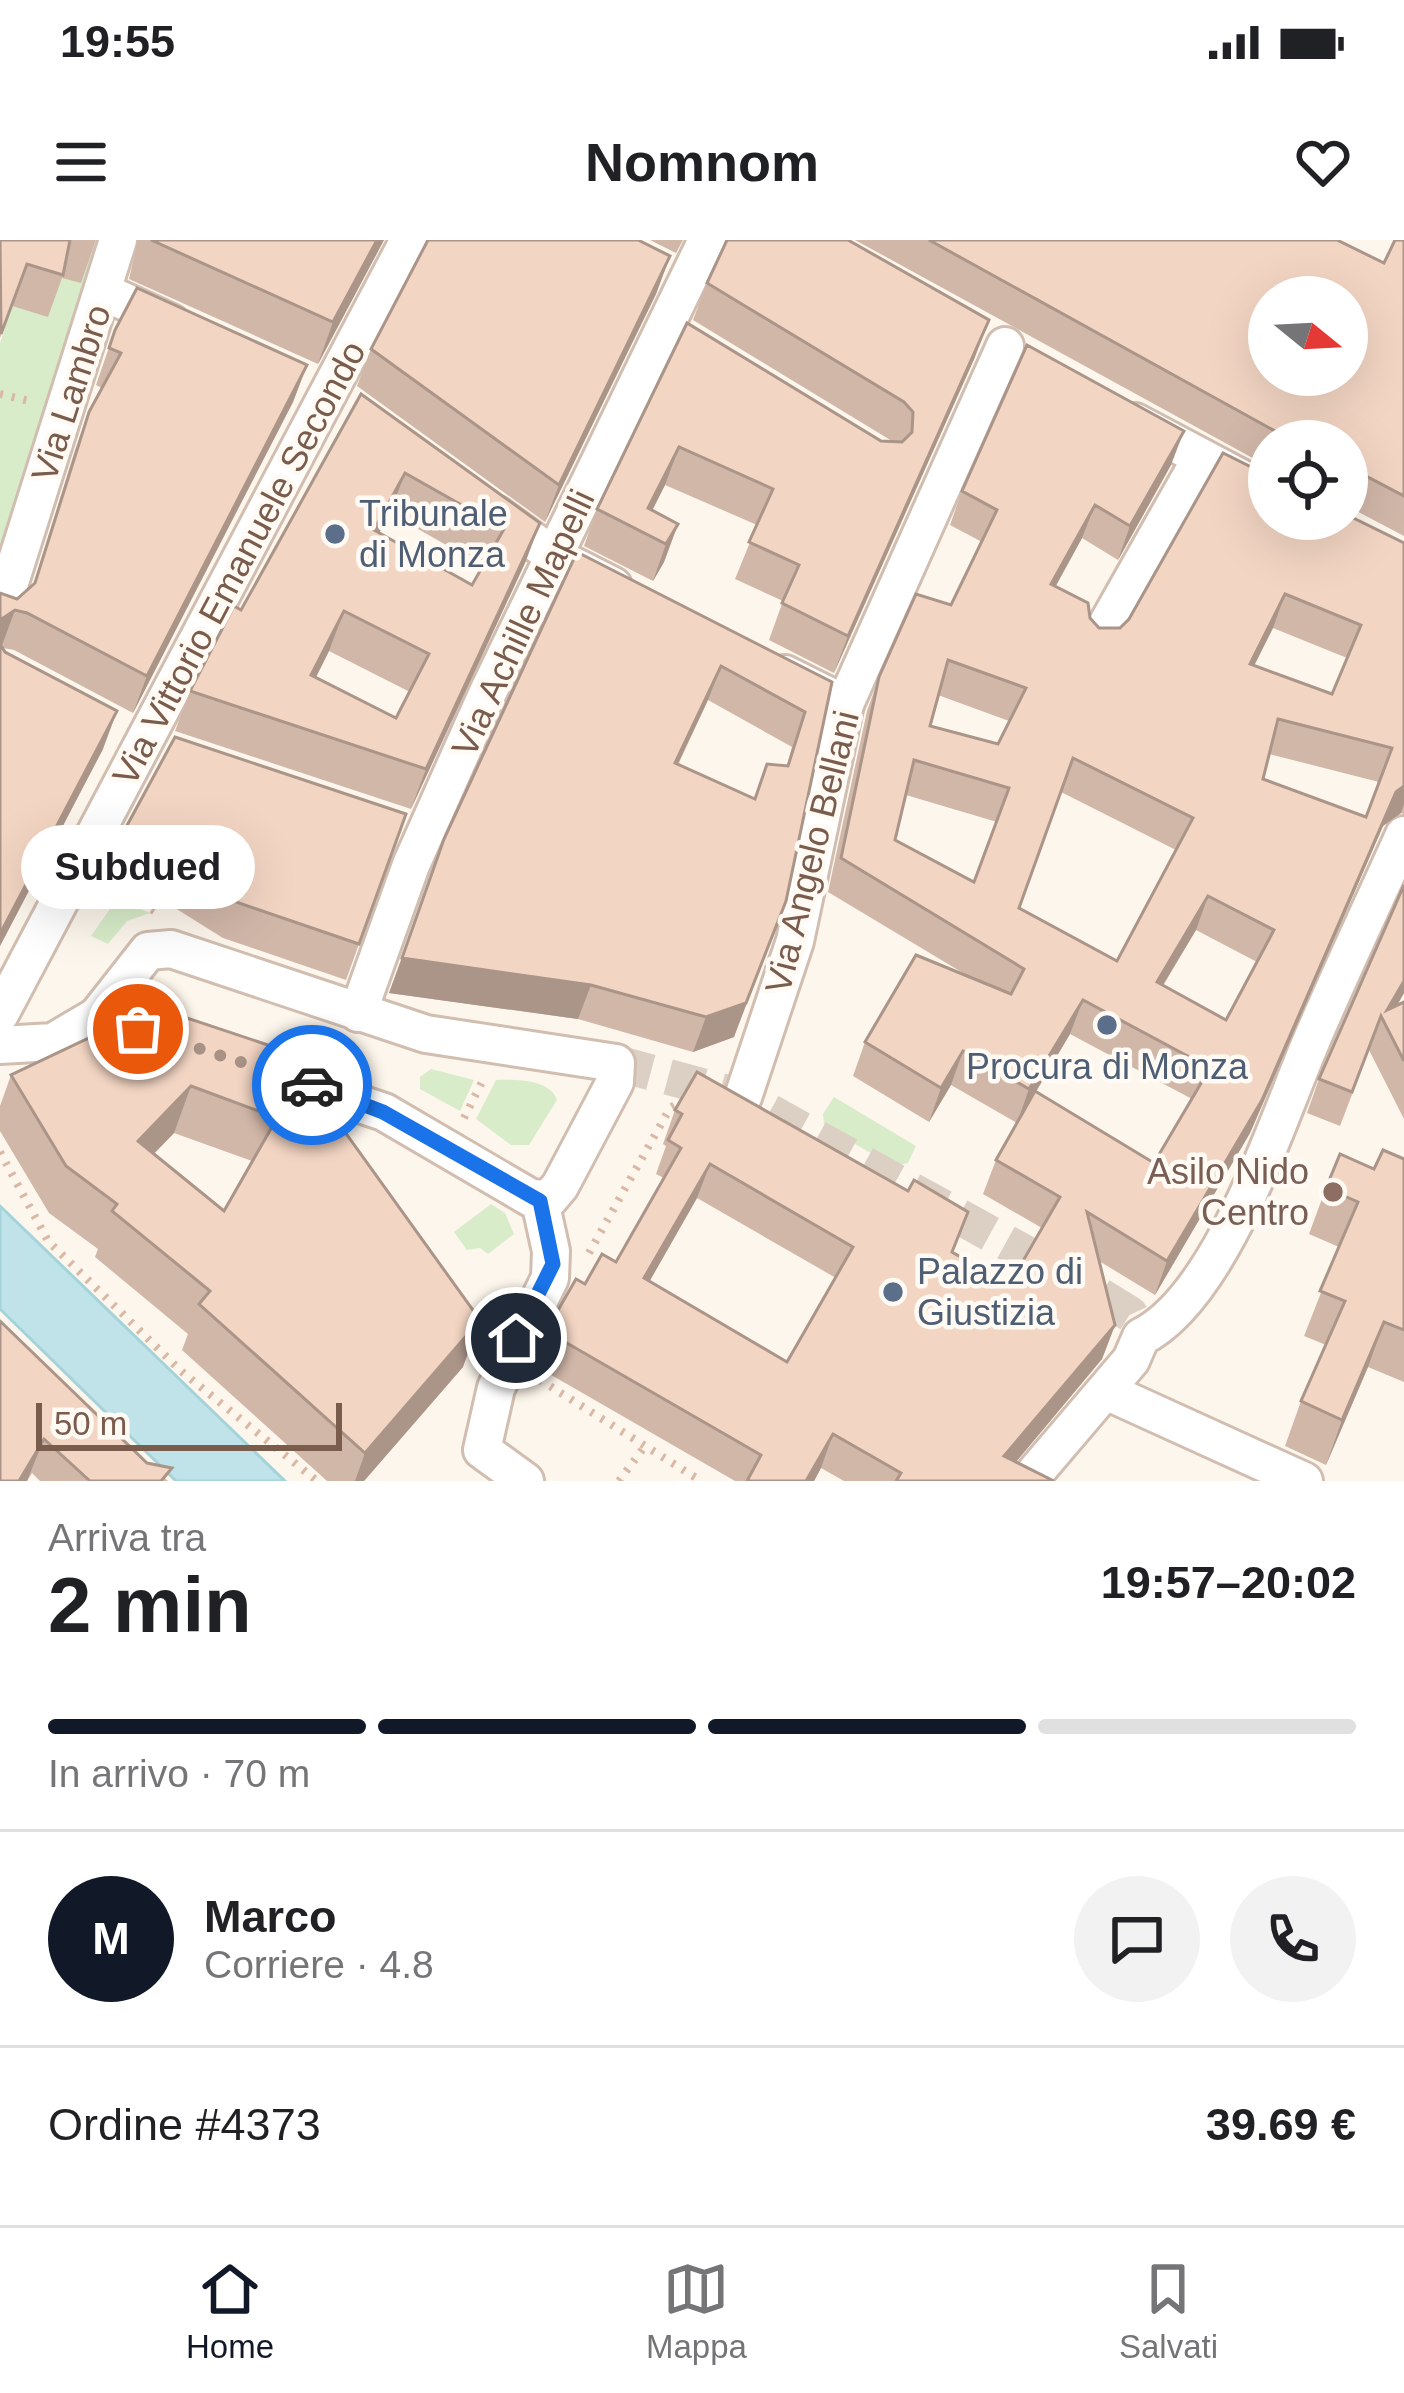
<!DOCTYPE html>
<html lang="it">
<head>
<meta charset="utf-8">
<style>
	:root { --surface:#fff; --page:#f2f2f2; --text:#202124; --muted:#757577; --line:#e0e0e0; --accent:#111827 }
	body { margin:0; font-family:Arial,sans-serif; background:var(--page); color:var(--text); height:100vh; display:flex; flex-direction:column; font-size:45px; white-space:nowrap }
	* { box-sizing:border-box; margin:0 }
	p { font-size:39px; color:var(--muted) }
	.icon { flex:none; width:66px; height:66px; fill:none; stroke:currentColor; stroke-width:2; stroke-linecap:round; stroke-linejoin:round }
	.map { position:relative; height:1241px; overflow:hidden }
	.sheet { display:flex; flex-direction:column; background:var(--surface); flex:1 }
	.sheet>* { flex:none }
	.needle { width:78px; rotate:108deg }
	.buttons { position:absolute; left:1248px; top:36px; display:grid; gap:24px }
	.buttons a { display:grid; place-items:center; width:120px; height:120px; border-radius:50%; background:var(--surface); box-shadow:0 12px 48px #0002; font-size:60px }
	.scale { position:absolute; left:36px; bottom:30px; width:306px; box-sizing:border-box; padding-left:12px; border:6px solid #7a5c4d; border-top:0; font-size:33px; line-height:42px; white-space:nowrap; color:#7a5c4d; -webkit-text-stroke:9px #fffaf3; paint-order:stroke }
	.pin { position:absolute; display:grid; place-items:center; width:102px; height:102px; color:#fff; margin:-51px; border:6px solid #fff; border-radius:50%; box-shadow:0 3px 12px #0007 }
	.courier { position:absolute; display:grid; place-items:center; width:120px; height:120px; margin:-60px; border:9px solid #1a73e8; border-radius:50%; background:#fff; color:#222; box-shadow:0 3px 15px #0007 }
	.bubble { position:absolute; height:84px; border-radius:42px; background:var(--surface); box-shadow:0 12px 48px #0002; font-size:39px; font-weight:700; line-height:84px; text-align:center }
	.summary em { font-style:normal; font-weight:700 }
	.summary div { display:flex; flex-direction:column-reverse }
	.summary { display:flex; align-items:center; justify-content:space-between; height:204px; padding:0 48px }
	h1 { font-size:78px; font-weight:700; line-height:90px }
	.bar { display:grid; grid-template-columns:repeat(4,1fr); gap:18px 12px; align-content:center; height:144px; padding:0 48px }
	.bar i { height:15px; border-radius:9px; background:var(--line) }
	.bar .selected { background:var(--accent) }
	.bar p { grid-column:span 4 }
	.line { display:flex; align-items:center; gap:30px; padding:0 48px; border-top:3px solid var(--line) }
	.line div { flex:1 }
	.round { display:grid; place-items:center; flex:none; width:126px; height:126px; border-radius:63px; background:var(--page) }
	.status { display:flex; justify-content:space-between; align-items:center; height:84px; padding:0 60px; background:var(--surface); direction:ltr }
	.status svg { height:33px; fill:currentColor }
	header { display:flex; justify-content:space-between; align-items:center; height:156px; padding:0 48px; background:var(--surface); font-size:54px; font-weight:700 }
	.dock { display:flex; justify-content:space-around; align-items:center; height:168px; border-top:3px solid var(--line); background:var(--surface); font-size:33px; color:var(--muted) }
	.dock a { display:grid; justify-items:center; gap:6px }
	.dock .selected { color:var(--accent) }
	.map>svg:first-child { display:block }
	.green { fill:#d8ecc9 }
	.water { fill:#bfe3e8; stroke:#a5d3da; stroke-width:3 }
	.lines { fill:none; stroke-linecap:round; stroke-linejoin:round }
	.street-tunnel { stroke:#dcd0c4; stroke-width:36; stroke-dasharray:36 18; stroke-linecap:butt }
	.street-casing { stroke:#d1beb0; stroke-width:42 }
	.path { stroke:#d9b8a5; stroke-width:8; stroke-dasharray:3 9; stroke-linecap:butt }
	.street { stroke:#fff; stroke-width:36 }
	.wall { fill:#d1b7a8; fill-rule:evenodd }
	.shaded-wall { fill:#aa9588 }
	.building { fill:#f3d5c3; stroke:#aa9588; stroke-width:3; fill-rule:evenodd }
	.done { stroke:#a89285; stroke-width:12; stroke-dasharray:0 21.6 }
	.route { stroke:#1a73e8; stroke-width:15 }
	.service-dot { fill:#5c6f8a; stroke:#fffaf3; stroke-width:4.5 }
	.education-dot { fill:#8d6e63; stroke:#fffaf3; stroke-width:4.5 }
	.labels { text-anchor:middle; dominant-baseline:central; stroke-width:9; stroke-linejoin:round; paint-order:stroke }
	.street-label { font-size:36px; fill:#7a5c4d; stroke:#fffaf3 }
	.service-label { font-size:36px; fill:#4e5e75; stroke:#fffaf3; text-anchor:start }
	.education-label { font-size:36px; fill:#785e54; stroke:#fffaf3; text-anchor:end }
</style>
</head>
<body>
<div class="status"><b>19:55</b><svg viewBox="0 0 49 12"><path d="M0 12V9h3v3zM5 12V6h3v6zM10 12V3h3v9zM15 12V0h3v12zM26 1h20v11H26zM47 4h2v5h-2z"/></svg></div>
<header><svg class="icon" aria-label="menu" viewBox="0 0 24 24"><path d="M4 6h16M4 12h16M4 18h16"/></svg>Nomnom<svg class="icon" aria-label="heart" viewBox="0 0 24 24"><path d="M12 20l-8-8c-3-5 5-10 8-4 3-6 11-1 8 4z"/></svg></header>
<div class="map">
<svg width="1404" height="1241" viewBox="0 0 1404 1241">
	<rect width="100%" height="100%" fill="#fdf6ec"/>
	<g class="green">
		<polygon points="79,4 108,10 0,315 0,103 12,66 39,74 56,37 71,40"/>
		<polygon points="117,659 150,673 127,681 108,704 91,696"/>
		<polygon points="431,829 474,840 460,871 420,849 420,837"/>
		<path d="M496 840C516 839 550 839 557 860L529 905H511L476 879Z"/>
		<polygon points="834,857 916,906 908,923 893,926 824,886 823,874"/>
		<polygon points="491,964 505,973 514,994 488,1014 480,1008 467,1010 454,992"/>
	</g>
	<polygon class="water" points="0,966 285,1241 176,1241 0,1069"/>
	<g class="lines">
		<polyline class="street-tunnel" points="616,823 743,857 1083,1045 1130,1074 1141,1097"/>
		<g class="street-casing">
			<g id="street">
				<polyline points="104,52 171,83"/>
				<polyline points="1135,182 1269,253"/>
				<polyline points="497,275 554,316 613,346"/>
				<polyline points="0,374 118,0"/>
				<polyline points="1097,402 1200,220"/>
				<polyline points="785,434 845,464"/>
				<polygon points="171,709 426,794 616,823 615,842 560,946 549,959 531,958 384,872 97,776 148,711"/>
				<polyline points="358,773 411,625 488,452 707,0"/>
				<polyline points="0,774 409,0"/>
				<polyline points="0,805 53,802 97,776"/>
				<polyline points="743,857 795,701 845,464 1005,106"/>
				<polyline points="1106,1151 1304,1241"/>
				<polyline points="525,1241 482,1210 496,1148 550,1038 551,1011 540,961"/>
				<path d="M1028 1241 1131 1120 1141 1097C1222 1057 1278 878 1313 797 1342 729 1374 662 1404 595"/>
			</g>
		</g>
		<g class="path">
			<polyline points="0,154 29,161"/>
			<polyline points="111,644 159,674"/>
			<polyline points="464,878 484,838"/>
			<polyline points="0,912 48,1001 181,1131 317,1241"/>
			<polyline points="589,1013 670,868 685,859"/>
			<polyline points="540,1140 701,1241"/>
			<polyline points="619,1241 645,1206"/>
		</g>
		<use href="#street" class="street"/>
	</g>
	<g class="wall">
		<polygon points="0,0 96,0 81,43 62,38 48,77 12,66 0,98"/>
		<polygon points="138,0 384,0 318,124 129,39"/>
		<polygon points="650,0 683,0 676,13"/>
		<polygon points="855,0 1337,0 1384,23 1404,0 1404,296 1347,266 1347,201 1269,201 1269,227"/>
		<polygon points="670,16 656,54 545,282 357,146 371,109"/>
		<polygon points="707,43 975,117 834,433 769,400 783,361 735,339 757,285 665,245 652,270 678,284 664,322 653,341 584,306 597,269 687,83 881,201 892,201 693,80"/>
		<polygon points="115,90 307,125 293,162 133,473 14,410 3,408 103,509 0,706 0,353 17,359 33,346 75,210 89,172 102,148 96,145"/>
		<path d="M361 154 540 283 525 323 411 569 175 491 190 451 241 370ZM390 273 483 326 472 345 379 293ZM329 411 410 452 396 478 316 437Z"/>
		<path d="M1171 225 1118 320 1082 298 1056 346 1099 388H1120L1269 279 1404 303V574L1401 573 1383 586 1250 893 1155 1055 1099 1021 1115 1085 1102 1119 1016 1222 1054 1241H844L821 1228 814 1241H735L534 1125 546 1091 585 1044 616 1022 664 938 656 934 666 906 663 904 675 870 953 1012 1009 1045 1042 988 983 954 996 920 1017 883 951 845 929 882 853 836 865 802 968 736 828 652 867 471 879 437 951 365 982 302 950 285 962 251ZM1273 388 1347 418 1332 454 1254 425ZM938 455 1009 481 998 504 930 486ZM1269 514 1379 542 1366 577 1263 539ZM1061 552 1176 610 1117 721 1019 668ZM906 555 997 582 974 642 895 600ZM1196 690 1257 722 1226 780 1163 746ZM1070 794 1192 859 1154 923 1036 852ZM697 958 836 1038 787 1122 649 1042Z"/>
		<path d="M577 312 832 442 734 797 693 812 578 779 389 753 444 599ZM708 460 792 507 787 526 767 524 754 559 678 525Z"/>
		<polygon points="406,574 346,740 223,698 111,628 124,591"/>
		<polygon points="1404,645 1404,753 1397,765 1404,762 1404,879 1369,810 1340,886 1307,873 1319,839"/>
		<path d="M11 835 364 837 344 890 463 1127 364 1241H327L182 1110 188 1094 95 1017 98 1009 49 973 0 891V866ZM174 893 252 921 224 971 154 914Z"/>
		<polygon points="1404,919 1404,1142 1368,1127 1326,1225 1285,1206 1301,1161 1326,1105 1304,1096 1339,1007 1309,994 1326,948"/>
		<polygon points="0,1081 147,1223 168,1241 40,1241 32,1233 27,1241 0,1241"/>
	</g>
	<g class="shaded-wall">
		<polygon points="377,0 384,0 318,124 333,82"/>
		<polygon points="670,16 656,54 545,282 559,245"/>
		<polygon points="989,80 975,117 834,433 848,396"/>
		<polygon points="307,125 293,162 133,473 147,436"/>
		<polygon points="1184,191 1171,225 1118,320 1130,286"/>
		<polygon points="679,207 665,245 642,291 648,268"/>
		<polygon points="405,233 390,273 359,330 374,290"/>
		<polygon points="1095,265 1082,298 1038,378 1051,344"/>
		<polygon points="540,283 525,323 411,569 426,529"/>
		<polygon points="678,284 664,322 653,341 666,304"/>
		<polygon points="1285,354 1273,388 1238,458 1250,424"/>
		<polygon points="15,370 1,408 0,408 0,380"/>
		<polygon points="344,371 329,411 297,475 311,435"/>
		<polygon points="721,426 708,460 662,557 675,523"/>
		<polygon points="117,471 103,509 0,706 0,694"/>
		<polygon points="1404,546 1404,564 1401,573 1383,586 1250,893 1155,1055 1167,1021 1396,552"/>
		<polygon points="1208,656 1196,690 1144,776 1157,742"/>
		<polygon points="773,695 734,797 693,812 706,777"/>
		<polygon points="402,718 591,745 578,779 389,753"/>
		<polygon points="1404,741 1404,753 1386,785 1387,770"/>
		<polygon points="1083,760 1070,794 1017,883 1029,849"/>
		<polygon points="963,811 951,845 929,882 941,848"/>
		<polygon points="364,837 347,883 323,932 340,885"/>
		<polygon points="191,846 174,893 121,947 138,901"/>
		<polygon points="710,924 697,958 632,1072 644,1038"/>
		<polygon points="480,1080 463,1127 364,1241 355,1241 365,1213"/>
		<polygon points="1384,1082 1368,1127 1326,1225 1342,1180"/>
		<polygon points="1115,1085 1102,1119 1000,1241 1004,1216"/>
		<polygon points="833,1194 821,1228 814,1241 806,1241"/>
		<polygon points="44,1199 27,1241 19,1241"/>
	</g>
	<g class="building">
		<polygon points="0,0 70,0 63,35 27,24 1,94"/>
		<polygon points="151,0 377,0 333,82"/>
		<polygon points="428,0 638,0 670,16 559,245 371,109"/>
		<polygon points="727,0 848,0 989,80 848,396 782,363 799,325 749,302 773,249 679,207 648,268 678,284 666,304 597,269 687,83 881,201 902,202 912,192 913,172 904,162 707,43"/>
		<path d="M929 0H1337L1384 23 1395 0H1404V256L1347 226V201H1293ZM1269 57H1347V135H1269Z"/>
		<polygon points="137,48 307,125 147,436 27,373 15,370 0,380 0,353 17,359 35,343 89,172 121,113 109,108 115,90"/>
		<path d="M1027 105 1184 191 1130 286 1095 265 1051 344 1088 363 1090 378 1099 388H1120L1129 379 1223 213 1269 236V279H1347V275L1404 303V546L1396 552 1262 860 1167 1021 1087 972 1115 1085 1004 1216 1054 1241H896L901 1233 833 1194 806 1241H747L761 1215 546 1091 576 1039 585 1044 602 1014 616 1022 681 908 668 900 682 874 675 870 697 832 908 951 914 940 968 972 952 1012 1009 1045 1060 957 996 920 1035 851 1154 923 1210 828 1083 760 1029 849 963 811 941 848 865 802 916 715 1011 754 1024 729 841 618 879 437 916 354 951 365 997 270 962 251ZM1285 354 1361 385 1332 454 1250 424ZM948 420 1026 448 998 504 930 486ZM1278 479 1392 508 1366 577 1263 539ZM1073 518 1193 578 1117 721 1019 668ZM914 520 1009 548 974 642 895 600ZM1208 656 1274 690 1226 780 1157 742ZM710 924 853 1007 787 1122 644 1038Z"/>
		<path d="M361 154 540 283 426 529 190 451 234 366 241 370ZM405 233 504 289 472 345 374 290ZM344 371 429 414 396 478 311 435Z"/>
		<path d="M577 312 832 442 786 661 746 763 706 777 591 745 402 718 444 599ZM721 426 805 472 788 526 767 524 755 559 675 523Z"/>
		<polygon points="0,404 5,412 117,471 0,694"/>
		<polygon points="175,497 406,574 359,704 236,662 124,591"/>
		<polygon points="1404,645 1404,741 1387,770 1404,762 1404,821 1381,776 1352,852 1319,839"/>
		<path d="M154 767 364 837 340 885 480 1080 365 1213 199 1064 210 1051 112 971 117 964 66 926 11 835ZM191 846 277 878 224 971 138 901Z"/>
		<polygon points="1383,910 1404,919 1404,1090 1384,1082 1342,1180 1301,1161 1345,1061 1320,1051 1358,962 1326,948 1340,914 1374,929"/>
		<polygon points="0,1081 147,1223 172,1228 161,1241 90,1241 44,1199 19,1241 0,1241"/>
	</g>
	<g class="lines">
		<polyline class="done" points="138,789 312,845"/>
		<polyline class="route" points="312,845 383,872 540,961 553,1024 516,1098"/>
	</g>
	<g class="service-dot">
		<circle cx="335" cy="294" r="12"/>
		<circle cx="1107" cy="785" r="12"/>
		<circle cx="893" cy="1052" r="12"/>
	</g>
	<circle class="education-dot" cx="1333" cy="952" r="12"/>
	<g class="labels">
		<g class="street-label">
			<text transform="translate(71 153) rotate(-72)">Via Lambro</text>
			<text transform="translate(239 323) rotate(-62)">Via Vittorio Emanuele Secondo</text>
			<text transform="translate(523 383) rotate(-65)">Via Achille Mapelli</text>
			<text transform="translate(812 612) rotate(-76)">Via Angelo Bellani</text>
		</g>
		<g class="service-label">
			<text x="359" y="273">Tribunale<tspan x="359" dy="41">di Monza</tspan></text>
			<text x="1107" y="826" text-anchor="middle">Procura di Monza</text>
			<text x="917" y="1031">Palazzo di<tspan x="917" dy="41">Giustizia</tspan></text>
		</g>
		<g class="education-label">
			<text x="1309" y="931">Asilo Nido<tspan x="1309" dy="41">Centro</tspan></text>
		</g>
	</g>
</svg>
<div class="buttons">
<a><svg class="needle" viewBox="-14 -14 28 28"><path d="M0-13l5 13h-10z" fill="#e53935"/><path d="M0 13l5-13h-10z" fill="#757577"/></svg></a>
<a><svg class="icon" aria-label="locate" viewBox="0 0 24 24"><circle cx="12" cy="12" r="6"/><path d="M12 2v4M12 18v4M2 12h4M18 12h4"/></svg></a>
</div>
<div class="scale">50 m</div>
<div class="pin" style="left:138px;top:789px;background:#ea580c"><svg class="icon" aria-label="bag" viewBox="0 0 24 24"><path d="M5 8h14l-1 12H6zM9 8a3 3 0 0 1 6 0"/></svg></div>
<div class="pin" style="left:516px;top:1098px;background:#1f2937"><svg class="icon" aria-label="home" viewBox="0 0 24 24"><path d="M3 11l9-7 9 7M6 9v11h12V9"/></svg></div>
<div class="courier" style="left:312px;top:845px"><svg class="icon" aria-label="car" viewBox="0 0 24 24"><path d="M5 17H2v-5l4-1 3-4h7l3 4 3 1v5h-3M9 17h6M6 11h13"/><circle cx="7" cy="17" r="2"/><circle cx="17" cy="17" r="2"/></svg></div>
<div class="bubble" style="left:21px;top:585px;width:234px">Subdued</div>
</div>
<section class="sheet">
<div class="summary"><div><h1>2 min</h1><p>Arriva tra</p></div><em>19:57–20:02</em></div>
<div class="bar"><i class="selected"></i><i class="selected"></i><i class="selected"></i><i></i><p>In arrivo · 70 m</p></div>
<div class="line" style="height:216px"><b class="round" style="background:var(--accent);color:#fff">M</b><div><b>Marco</b><p>Corriere · 4.8</p></div><a class="round"><svg class="icon" aria-label="chat" viewBox="0 0 24 24"><path d="M4 5h16v11H9l-5 4z"/></svg></a><a class="round"><svg class="icon" aria-label="phone" viewBox="0 0 24 24"><path d="M5 4h4l2 5-3 2q2 4 5 5l2-3 5 2v4C11 20 4 13 5 4z"/></svg></a></div>
<div class="line" style="height:156px"><div>Ordine #4373</div><b>39.69 €</b></div>
</section>
<nav class="dock">
<a class="selected"><svg class="icon" aria-label="home" viewBox="0 0 24 24"><path d="M3 11l9-7 9 7M6 9v11h12V9"/></svg>Home</a>
<a><svg class="icon" aria-label="map" viewBox="0 0 24 24"><path d="M3 6l6-2 6 2 6-2v14l-6 2-6-2-6 2zM9 4v14M15 6v14"/></svg>Mappa</a>
<a><svg class="icon" aria-label="saved" viewBox="0 0 24 24"><path d="M7 4h10v16l-5-4-5 4z"/></svg>Salvati</a>
</nav>
</body>
</html>
